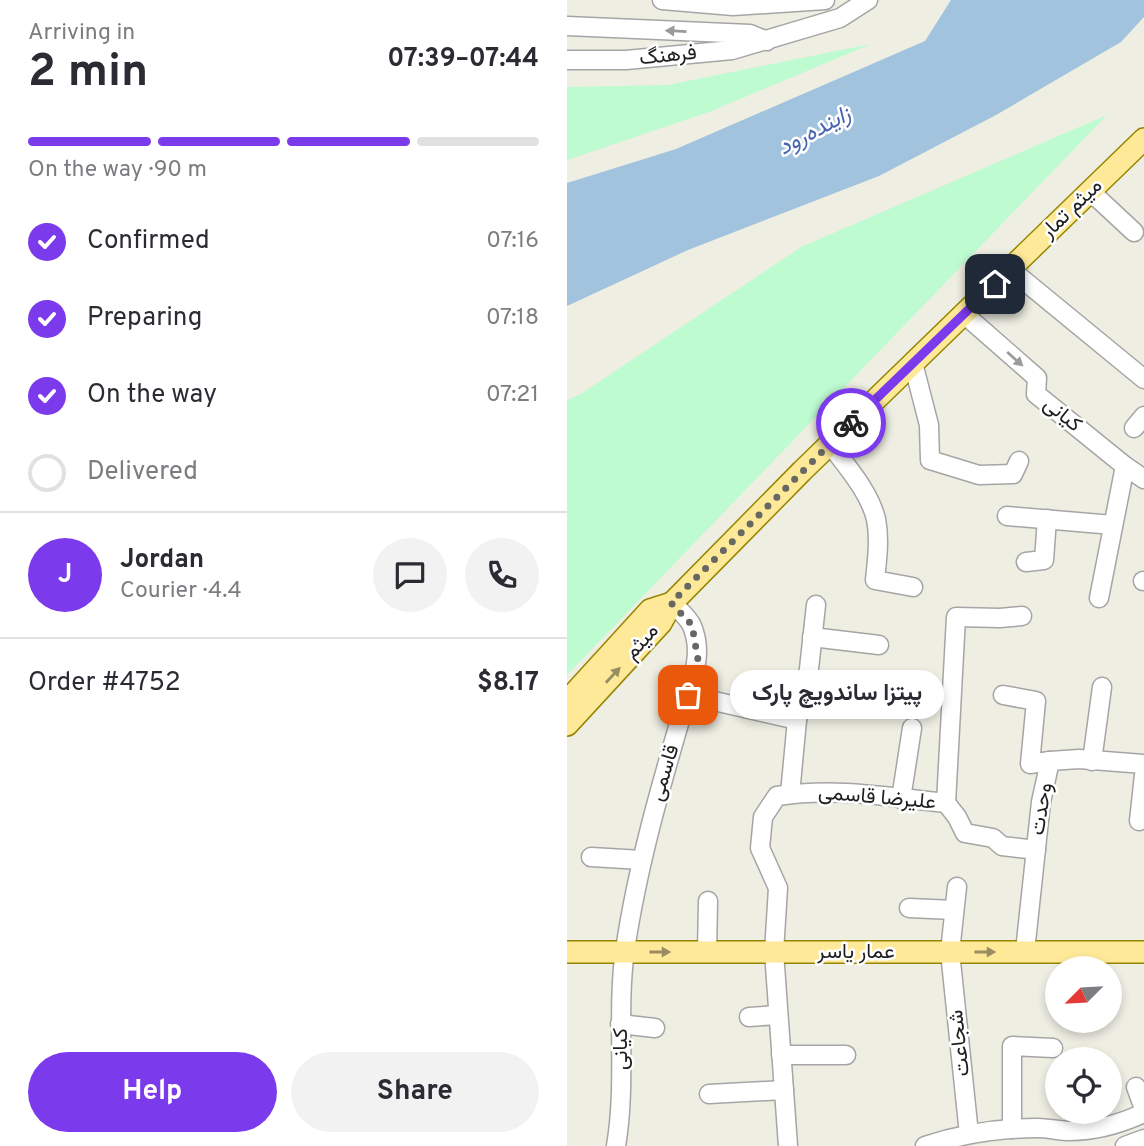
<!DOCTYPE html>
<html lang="en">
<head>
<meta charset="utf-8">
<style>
	:root { --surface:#fff; --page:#f2f2f3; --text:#2b2b33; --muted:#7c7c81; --line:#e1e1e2; --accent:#7c3aed }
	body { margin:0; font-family:Overpass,Vazirmatn,sans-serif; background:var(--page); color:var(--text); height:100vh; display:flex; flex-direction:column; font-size:26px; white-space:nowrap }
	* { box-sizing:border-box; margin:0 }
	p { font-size:23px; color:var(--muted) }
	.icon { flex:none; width:38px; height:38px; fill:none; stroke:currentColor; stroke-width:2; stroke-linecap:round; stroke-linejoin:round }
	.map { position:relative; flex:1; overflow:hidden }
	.panel { display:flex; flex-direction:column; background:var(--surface); width:567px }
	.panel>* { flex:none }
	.needle { width:46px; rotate:246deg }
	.tools { position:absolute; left:478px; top:956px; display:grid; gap:14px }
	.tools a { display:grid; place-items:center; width:77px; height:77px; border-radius:50%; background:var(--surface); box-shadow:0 4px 10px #0003; font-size:35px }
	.pin { position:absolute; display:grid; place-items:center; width:60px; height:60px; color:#fff; margin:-30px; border-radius:14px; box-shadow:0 4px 10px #0006 }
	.courier { position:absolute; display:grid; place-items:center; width:70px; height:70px; margin:-35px; border:5px solid #7c3aed; border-radius:50%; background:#fff; color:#222; box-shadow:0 2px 9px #0007 }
	.bubble { position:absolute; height:49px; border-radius:24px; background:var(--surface); box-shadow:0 4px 10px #0003; font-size:23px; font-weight:700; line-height:49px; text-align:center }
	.head em { font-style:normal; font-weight:700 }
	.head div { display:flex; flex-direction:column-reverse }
	.head { display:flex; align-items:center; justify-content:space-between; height:119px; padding:0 28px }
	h1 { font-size:46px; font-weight:700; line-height:52px }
	.bar { display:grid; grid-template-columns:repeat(4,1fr); gap:10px 7px; align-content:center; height:84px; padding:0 28px }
	.bar i { height:9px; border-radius:5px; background:var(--line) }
	.bar .active { background:var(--accent) }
	.bar p { grid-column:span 4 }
	.line { display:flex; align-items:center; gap:18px; padding:0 28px; border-top:2px solid var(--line) }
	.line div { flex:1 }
	.round { display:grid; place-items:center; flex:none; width:74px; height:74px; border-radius:37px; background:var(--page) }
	ol { padding:0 28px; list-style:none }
	li { display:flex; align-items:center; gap:21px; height:77px }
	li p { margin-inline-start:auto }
	li .icon { padding:7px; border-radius:50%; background:var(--accent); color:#fff; stroke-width:4 }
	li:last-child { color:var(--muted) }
	li i { width:38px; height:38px; border:4px solid var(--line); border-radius:50% }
	.button { display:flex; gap:14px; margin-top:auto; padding:14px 28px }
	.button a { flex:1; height:80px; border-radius:42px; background:var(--accent); color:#fff; font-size:28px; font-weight:700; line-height:80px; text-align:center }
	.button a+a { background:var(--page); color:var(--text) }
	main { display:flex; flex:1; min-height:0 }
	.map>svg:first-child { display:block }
	.park { fill:#befbd0 }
	.water { fill:#a2c3de }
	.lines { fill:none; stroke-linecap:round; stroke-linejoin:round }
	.minor-casing { stroke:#a5a5a5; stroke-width:21 }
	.major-casing { stroke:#978600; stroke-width:24 }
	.minor { stroke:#fff; stroke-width:18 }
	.major { stroke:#fee999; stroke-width:21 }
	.oneway { fill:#9a9a9a }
	.oneway2 { fill:#998e62 }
	.done { stroke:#676763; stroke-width:7; stroke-dasharray:0 12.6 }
	.route { stroke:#7c3aed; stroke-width:9 }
	.labels { text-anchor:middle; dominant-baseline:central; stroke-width:5; stroke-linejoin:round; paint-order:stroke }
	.street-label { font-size:21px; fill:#1e1e1e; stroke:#fff }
	.water-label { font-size:23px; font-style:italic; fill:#4765b0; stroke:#fff }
</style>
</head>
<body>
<main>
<section class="panel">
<div class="head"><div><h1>2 min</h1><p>Arriving in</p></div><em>07:39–07:44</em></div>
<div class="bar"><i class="active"></i><i class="active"></i><i class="active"></i><i></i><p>On the way · 90 m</p></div>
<ol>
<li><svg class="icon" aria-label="check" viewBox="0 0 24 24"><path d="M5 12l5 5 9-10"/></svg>Confirmed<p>07:16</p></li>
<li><svg class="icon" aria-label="check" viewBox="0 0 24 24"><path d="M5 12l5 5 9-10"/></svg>Preparing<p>07:18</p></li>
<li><svg class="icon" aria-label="check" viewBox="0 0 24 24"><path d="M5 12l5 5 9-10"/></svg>On the way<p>07:21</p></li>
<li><i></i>Delivered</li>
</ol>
<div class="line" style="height:126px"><b class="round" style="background:var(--accent);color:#fff">J</b><div><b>Jordan</b><p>Courier · 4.4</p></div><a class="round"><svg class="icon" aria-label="chat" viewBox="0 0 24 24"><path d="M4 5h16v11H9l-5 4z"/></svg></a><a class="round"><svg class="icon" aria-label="phone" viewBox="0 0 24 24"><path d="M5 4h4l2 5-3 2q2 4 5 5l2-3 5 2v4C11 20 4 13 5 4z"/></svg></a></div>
<div class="line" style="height:91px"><div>Order #4752</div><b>$8.17</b></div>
<div class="button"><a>Help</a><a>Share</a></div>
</section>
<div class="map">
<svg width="577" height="1146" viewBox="0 0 577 1146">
	<rect width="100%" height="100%" fill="#efeee3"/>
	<g class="park">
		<polygon points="304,44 142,112 0,160 0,87 101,85"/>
		<polygon points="540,115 0,675 0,400 12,395 234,247"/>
	</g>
	<polygon class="water" points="384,0 577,0 577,17 554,42 429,115 312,176 121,250 0,306 0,183 109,149 358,41"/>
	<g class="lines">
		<g class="minor-casing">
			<g id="minor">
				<polyline points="95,0 166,6 258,0"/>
				<polyline points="0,26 183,34 200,41"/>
				<polyline points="0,60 59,60 165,50 273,18 301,0"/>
				<polyline points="523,191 567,232"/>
				<polyline points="443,269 577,379"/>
				<polyline points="397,314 470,378 469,394 558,466 577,479"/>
				<polyline points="346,363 362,425 363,460 412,475 446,474 452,461"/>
				<polyline points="567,428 577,416"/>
				<path d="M263 444C280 467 302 491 309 519 313 539 310 560 308 580L346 587"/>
				<polyline points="440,516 546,525"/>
				<polyline points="459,562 477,560 480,519"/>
				<polyline points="576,581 577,581"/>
				<polyline points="532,598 558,466"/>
				<polyline points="245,637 312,645"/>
				<polyline points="121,695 230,720"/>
				<polyline points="436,695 469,701 463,764 483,761"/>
				<polyline points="525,761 535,687"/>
				<polyline points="223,794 230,720 242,669 249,605"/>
				<polyline points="334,799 345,728"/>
				<polyline points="379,803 389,617 433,618 455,616"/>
				<polyline points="572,821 577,775"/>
				<polyline points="24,857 75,860"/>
				<polyline points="390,887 383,952 402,1134"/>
				<polyline points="342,908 387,910"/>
				<polyline points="458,951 474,802 483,761 512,759 577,764"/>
				<polyline points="140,952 141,901"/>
				<polyline points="182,1017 211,1015"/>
				<polyline points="53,1024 88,1028"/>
				<polyline points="214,1055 279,1055"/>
				<polyline points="569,1087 577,1109"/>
				<polyline points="142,1094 217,1090"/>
				<polyline points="445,1129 445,1046 486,1048"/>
				<path d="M49 1146C60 1081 49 1015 58 950 71 862 96 778 121 693 128 671 135 650 125 626 122 618 111 609 105 603"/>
				<path d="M221 1146 207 952 211 888 193 848 196 817 210 796C269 787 321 797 379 803L390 817 398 833 426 838 435 846 469 850"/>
				<path d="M358 1146C394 1134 432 1128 471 1128 482 1128 492 1131 503 1131 530 1131 553 1124 577 1113"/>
				<polyline points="558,1146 577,1139"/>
			</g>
		</g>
		<g class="major-casing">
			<g id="major">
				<polyline points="105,603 235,471 577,139"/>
				<polyline points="0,701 83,610 105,603 94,623 0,725"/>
				<polyline points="0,952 577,952"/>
			</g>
		</g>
		<use href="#minor" class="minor"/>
		<use href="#major" class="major"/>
	</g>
	<defs><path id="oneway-solid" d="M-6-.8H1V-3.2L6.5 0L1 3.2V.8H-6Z" transform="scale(1.75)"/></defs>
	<g class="oneway">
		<use href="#oneway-solid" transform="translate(109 31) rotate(-177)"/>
		<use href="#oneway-solid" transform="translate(448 359) rotate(42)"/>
	</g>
	<g class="oneway2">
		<use href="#oneway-solid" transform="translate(46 675) rotate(-47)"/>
		<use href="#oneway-solid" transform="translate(93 952)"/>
		<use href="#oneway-solid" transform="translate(418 952)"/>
	</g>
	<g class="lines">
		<polyline class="done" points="121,695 131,660 125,625 104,603 284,423"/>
		<polyline class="route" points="284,423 428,284"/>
	</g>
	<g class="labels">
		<g class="street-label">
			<text transform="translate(101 56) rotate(-6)">فرهنگ</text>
			<text transform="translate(505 209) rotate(-44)">میثم تمار</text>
			<text transform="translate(495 415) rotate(39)">کیانی</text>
			<text transform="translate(75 642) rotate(-48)">میثم</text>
			<text transform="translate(98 773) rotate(-73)">قاسمی</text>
			<text transform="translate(310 798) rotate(5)">علیرضا قاسمی</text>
			<text transform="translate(475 809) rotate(-81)">وحدت</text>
			<text x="289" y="952">عمار یاسر</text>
			<text transform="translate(393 1043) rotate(-96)">شجاعت</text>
			<text transform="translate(54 1049) rotate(-90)">کیانی</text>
		</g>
		<g class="water-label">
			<text transform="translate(248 132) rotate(-28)">زاینده‌رود</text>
		</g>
	</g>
</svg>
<div class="tools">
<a><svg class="needle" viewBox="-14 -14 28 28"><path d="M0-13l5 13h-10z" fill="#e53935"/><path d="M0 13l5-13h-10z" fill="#7c7c81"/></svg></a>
<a><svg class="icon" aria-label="locate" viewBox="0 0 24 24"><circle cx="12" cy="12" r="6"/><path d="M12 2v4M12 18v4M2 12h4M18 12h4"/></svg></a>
</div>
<div class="pin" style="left:121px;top:695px;background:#ea580c"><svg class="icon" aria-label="bag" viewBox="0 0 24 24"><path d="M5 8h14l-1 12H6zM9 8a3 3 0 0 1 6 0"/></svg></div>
<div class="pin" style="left:428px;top:284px;background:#1f2937"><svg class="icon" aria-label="home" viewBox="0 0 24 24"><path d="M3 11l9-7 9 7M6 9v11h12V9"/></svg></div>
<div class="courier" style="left:284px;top:423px"><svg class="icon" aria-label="bike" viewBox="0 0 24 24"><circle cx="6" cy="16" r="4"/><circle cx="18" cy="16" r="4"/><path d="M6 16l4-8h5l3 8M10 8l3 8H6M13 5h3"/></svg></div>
<div class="bubble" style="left:163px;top:670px;width:214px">پیتزا ساندویچ پارک</div>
</div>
</main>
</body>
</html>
